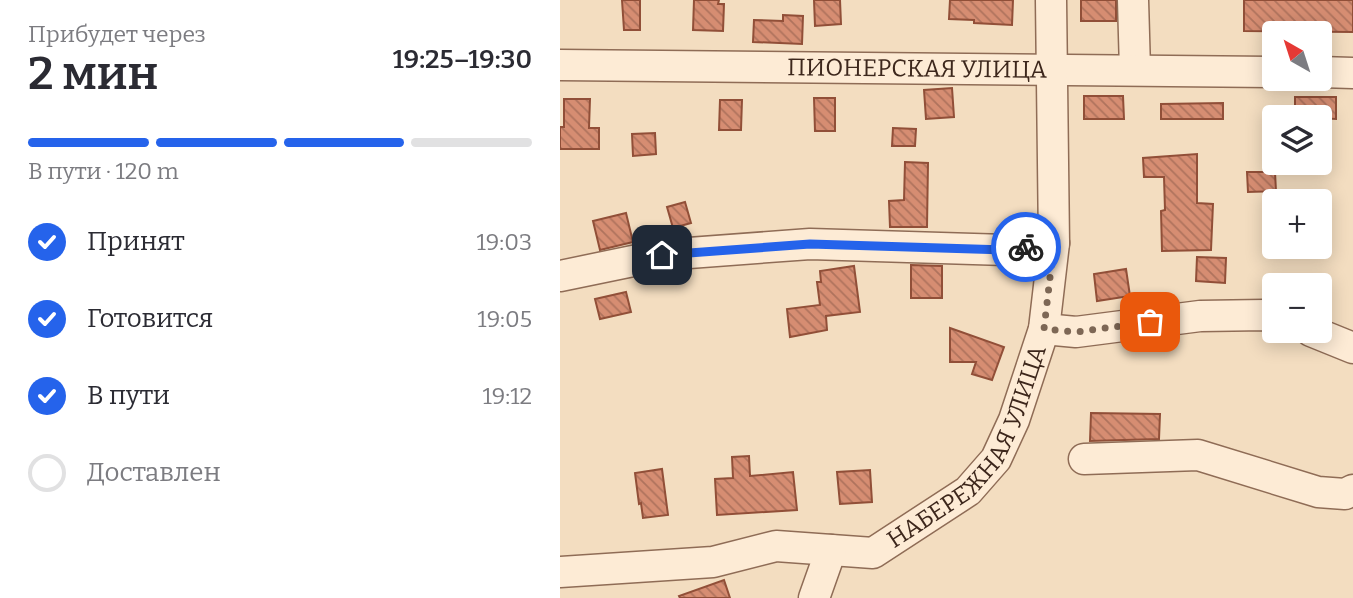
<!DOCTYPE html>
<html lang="ru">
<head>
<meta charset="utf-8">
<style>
	:root { --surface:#fff; --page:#f2f2f3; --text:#2b2b33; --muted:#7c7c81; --line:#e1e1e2; --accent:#2563eb }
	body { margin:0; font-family:Bitter,serif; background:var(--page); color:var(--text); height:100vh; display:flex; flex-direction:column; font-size:26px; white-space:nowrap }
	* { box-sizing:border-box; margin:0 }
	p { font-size:23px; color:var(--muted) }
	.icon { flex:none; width:38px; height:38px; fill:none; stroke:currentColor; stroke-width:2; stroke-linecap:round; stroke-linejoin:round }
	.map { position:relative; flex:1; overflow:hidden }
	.details { display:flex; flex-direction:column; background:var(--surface); width:560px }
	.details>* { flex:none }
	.needle { width:46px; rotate:321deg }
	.tools { position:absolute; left:702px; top:21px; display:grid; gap:14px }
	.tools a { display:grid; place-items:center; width:70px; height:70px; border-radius:7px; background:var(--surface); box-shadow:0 4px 18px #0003; font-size:35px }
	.pin { position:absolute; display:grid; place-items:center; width:60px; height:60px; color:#fff; margin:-30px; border-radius:14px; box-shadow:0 4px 10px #0006 }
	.courier { position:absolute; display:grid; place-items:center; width:70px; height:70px; margin:-35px; border:5px solid #2563eb; border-radius:50%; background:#fff; color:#222; box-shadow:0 2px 9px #0007 }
	.summary em { font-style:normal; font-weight:600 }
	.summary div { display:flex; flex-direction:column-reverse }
	.summary { display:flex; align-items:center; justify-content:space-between; height:119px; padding:0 28px }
	h1 { font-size:46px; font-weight:600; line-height:52px }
	.bar { display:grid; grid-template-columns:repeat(4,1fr); gap:10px 7px; align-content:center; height:84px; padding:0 28px }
	.bar i { height:9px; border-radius:5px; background:var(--line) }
	.bar .current { background:var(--accent) }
	.bar p { grid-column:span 4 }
	ol { padding:0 28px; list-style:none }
	li { display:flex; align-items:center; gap:21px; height:77px }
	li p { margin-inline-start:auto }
	li .icon { padding:7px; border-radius:50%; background:var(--accent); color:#fff; stroke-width:4 }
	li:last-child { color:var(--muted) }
	li i { width:38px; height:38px; border:4px solid var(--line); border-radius:50% }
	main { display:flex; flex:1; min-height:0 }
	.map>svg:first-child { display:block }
	.building { fill:url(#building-back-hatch); stroke:#914f38; stroke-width:2 }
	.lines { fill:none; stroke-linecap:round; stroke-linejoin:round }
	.minor-casing { stroke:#8f6c56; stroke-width:33 }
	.minor { stroke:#fdebd5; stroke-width:30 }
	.done { stroke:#7d6755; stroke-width:7; stroke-dasharray:0 12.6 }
	.route { stroke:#2563eb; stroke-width:9 }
	.labels { text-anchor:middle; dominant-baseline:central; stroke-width:7; stroke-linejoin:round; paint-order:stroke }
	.street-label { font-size:24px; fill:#3d271c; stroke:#fae8d1 }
</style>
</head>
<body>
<main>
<section class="details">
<div class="summary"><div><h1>2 мин</h1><p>Прибудет через</p></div><em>19:25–19:30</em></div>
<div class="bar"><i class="current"></i><i class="current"></i><i class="current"></i><i></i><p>В пути · 120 m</p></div>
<ol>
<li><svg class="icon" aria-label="check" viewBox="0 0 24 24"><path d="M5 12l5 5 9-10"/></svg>Принят<p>19:03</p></li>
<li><svg class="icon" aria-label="check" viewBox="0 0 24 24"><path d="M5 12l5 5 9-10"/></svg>Готовится<p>19:05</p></li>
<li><svg class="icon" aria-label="check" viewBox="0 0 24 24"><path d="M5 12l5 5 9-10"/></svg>В пути<p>19:12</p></li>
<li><i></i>Доставлен</li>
</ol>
</section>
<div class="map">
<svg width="793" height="598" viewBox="0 0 793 598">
	<defs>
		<pattern id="building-back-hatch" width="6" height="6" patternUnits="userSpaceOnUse" patternTransform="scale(1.75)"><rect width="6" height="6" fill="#d68d72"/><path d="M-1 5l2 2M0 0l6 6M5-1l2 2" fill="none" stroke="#af735d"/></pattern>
	</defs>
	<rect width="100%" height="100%" fill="#f3ddc0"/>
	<g class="building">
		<polygon points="62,0 80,0 80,30 64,30"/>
		<polygon points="134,0 159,0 158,4 164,4 163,31 133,30"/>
		<polygon points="254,0 280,0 281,24 255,26"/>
		<polygon points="390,0 453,0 452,25 414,23 414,20 389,19"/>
		<rect x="521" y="0" width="35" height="21"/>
		<polygon points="684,0 793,0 793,32 684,31"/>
		<polygon points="223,15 243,16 242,44 193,42 194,20 223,21"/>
		<polygon points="392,88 394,117 366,119 364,90"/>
		<polygon points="524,96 563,96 564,119 524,119"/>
		<polygon points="735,97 776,97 776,119 735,117"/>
		<polygon points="254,98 275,98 275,131 255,131"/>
		<polygon points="4,99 30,99 29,128 39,128 39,149 0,149 0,127 4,127"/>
		<polygon points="160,100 182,100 181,130 159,130"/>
		<polygon points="663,103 663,119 601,119 601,104"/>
		<polygon points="333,128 356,129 355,146 332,146"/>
		<polygon points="95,133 96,154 73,156 72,134"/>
		<polygon points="637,154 637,203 653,204 651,250 602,251 601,211 605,210 604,177 584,177 583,158"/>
		<polygon points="345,162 368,163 367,227 330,227 329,201 344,200"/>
		<polygon points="687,172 715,172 716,191 688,192"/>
		<polygon points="125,202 131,223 113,228 107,207"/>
		<polygon points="66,213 73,242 40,250 33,221"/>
		<polygon points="637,257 666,258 665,283 636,281"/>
		<polygon points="351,265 382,266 382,298 351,298"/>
		<polygon points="294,266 300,312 266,316 267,330 230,337 227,309 260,305 257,282 261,282 260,271"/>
		<polygon points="566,269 570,296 537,301 534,274"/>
		<polygon points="66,292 71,312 40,319 35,299"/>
		<polygon points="390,328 444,347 432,380 412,374 416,362 390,362"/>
		<polygon points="531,413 600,414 599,439 530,441"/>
		<polygon points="189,456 190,476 233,472 237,510 157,515 155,479 173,478 172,457"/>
		<polygon points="102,469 108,515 83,518 81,503 79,504 75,473"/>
		<polygon points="310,470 312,502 280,504 277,472"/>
		<polygon points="164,580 170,598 120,598 119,596"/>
	</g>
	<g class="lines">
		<g class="minor-casing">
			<g id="minor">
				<polyline points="573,0 575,70"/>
				<path id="s1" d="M0 65 714 72"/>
				<polyline points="760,72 793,73"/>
				<polyline points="0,276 102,255 250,244 446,250 494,243"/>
				<polyline points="484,329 516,332 640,316 705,315 714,318"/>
				<polyline points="751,331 793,348"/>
				<polyline points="524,459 638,455 758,492 785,494 793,490"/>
				<path id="s2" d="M0 572 153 562 216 546 313 553 408 491 436 459 454 420 484 329 494 243 491 0"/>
				<polyline points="254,598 271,550"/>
			</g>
		</g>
		<use href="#minor" class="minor"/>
	</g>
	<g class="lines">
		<polyline class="done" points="466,247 494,243 484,329 516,332 590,322"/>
		<polyline class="route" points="102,255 250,244 446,250 466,247"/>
	</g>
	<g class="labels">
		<g class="street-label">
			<text stroke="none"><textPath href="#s1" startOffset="357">ПИОНЕРСКАЯ УЛИЦА</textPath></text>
			<text stroke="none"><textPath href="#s2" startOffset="464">НАБЕРЕЖНАЯ УЛИЦА</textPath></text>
		</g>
	</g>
</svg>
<div class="tools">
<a><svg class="needle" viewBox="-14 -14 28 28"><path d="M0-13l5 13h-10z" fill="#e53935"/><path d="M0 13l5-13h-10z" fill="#7c7c81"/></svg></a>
<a><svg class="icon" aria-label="layers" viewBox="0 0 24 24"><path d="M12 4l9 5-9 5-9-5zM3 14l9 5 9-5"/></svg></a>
<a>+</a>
<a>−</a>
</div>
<div class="pin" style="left:590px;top:322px;background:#ea580c"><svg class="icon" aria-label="bag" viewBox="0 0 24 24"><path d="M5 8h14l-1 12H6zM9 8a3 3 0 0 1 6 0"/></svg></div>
<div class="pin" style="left:102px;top:255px;background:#1f2937"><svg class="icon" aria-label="home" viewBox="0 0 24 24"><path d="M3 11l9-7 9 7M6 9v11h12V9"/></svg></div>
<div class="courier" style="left:466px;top:247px"><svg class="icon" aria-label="bike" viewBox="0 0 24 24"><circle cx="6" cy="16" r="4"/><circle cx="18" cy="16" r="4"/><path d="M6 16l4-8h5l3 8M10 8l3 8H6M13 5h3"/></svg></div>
</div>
</main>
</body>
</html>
